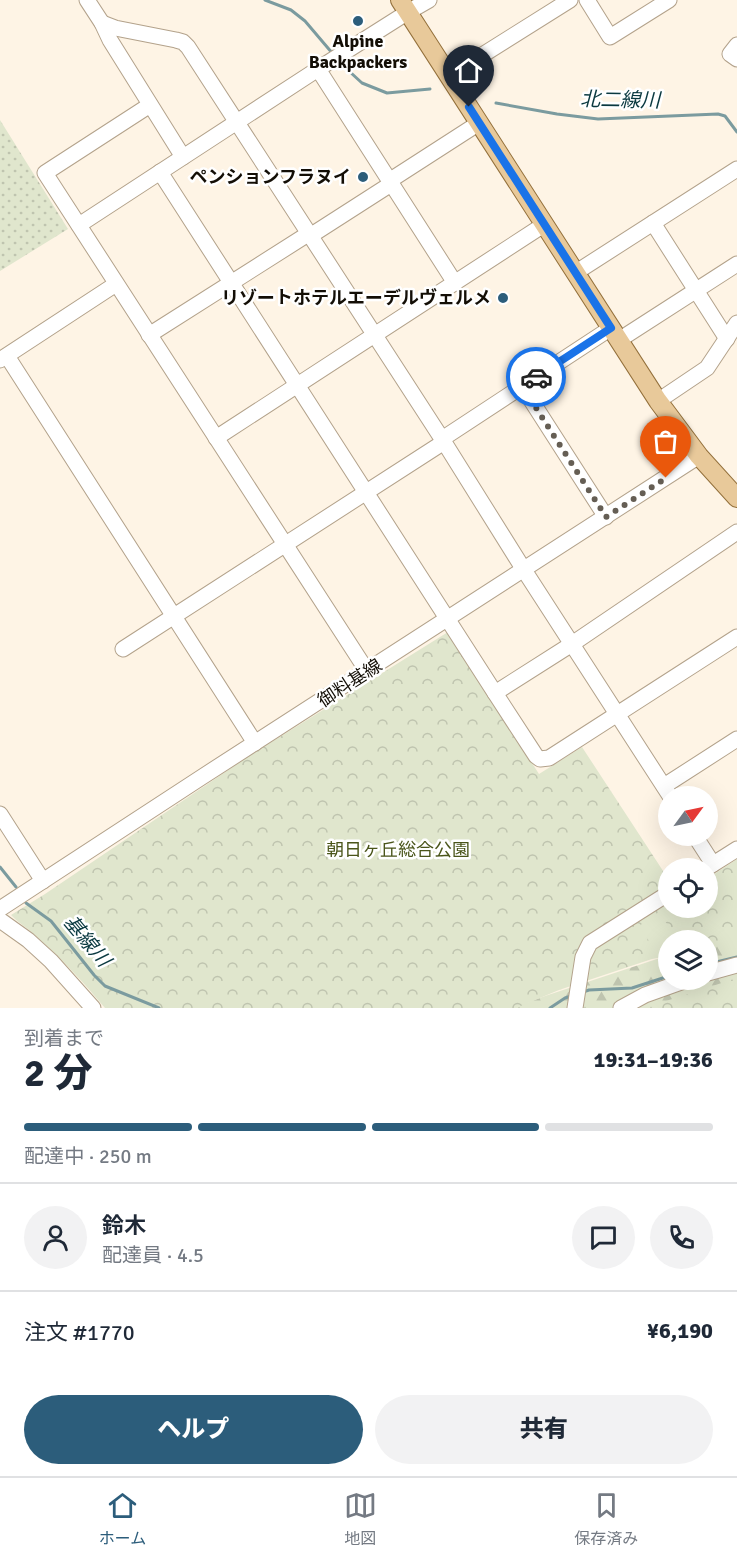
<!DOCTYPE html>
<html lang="ja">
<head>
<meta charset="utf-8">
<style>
	:root { --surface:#fff; --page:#f2f2f3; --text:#1f2937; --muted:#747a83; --line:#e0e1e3; --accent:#2c5d7b }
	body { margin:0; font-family:Signika,"Noto Sans JP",sans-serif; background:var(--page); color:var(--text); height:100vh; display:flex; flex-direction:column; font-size:22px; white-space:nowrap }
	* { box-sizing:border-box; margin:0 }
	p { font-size:20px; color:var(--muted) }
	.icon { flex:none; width:33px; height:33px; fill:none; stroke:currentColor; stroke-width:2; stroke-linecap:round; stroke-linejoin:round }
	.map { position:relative; height:1008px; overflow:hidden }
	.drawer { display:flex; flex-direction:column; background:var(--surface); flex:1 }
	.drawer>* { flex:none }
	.needle { width:39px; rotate:57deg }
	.buttons { position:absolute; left:658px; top:786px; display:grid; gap:12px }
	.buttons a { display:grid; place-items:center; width:60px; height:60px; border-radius:50%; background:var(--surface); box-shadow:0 6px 24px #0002; font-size:30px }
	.pin { position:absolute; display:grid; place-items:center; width:51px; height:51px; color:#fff; margin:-62px -26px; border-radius:50% 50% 50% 0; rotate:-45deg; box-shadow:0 0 6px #0007 }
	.pin .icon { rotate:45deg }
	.courier { position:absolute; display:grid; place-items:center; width:60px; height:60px; margin:-30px; border:4px solid #1a73e8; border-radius:50%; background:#fff; color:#222; box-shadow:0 2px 8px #0007 }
	.summary em { font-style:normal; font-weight:800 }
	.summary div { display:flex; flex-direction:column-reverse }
	.summary { display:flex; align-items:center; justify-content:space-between; height:102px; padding:0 24px }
	h1 { font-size:39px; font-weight:800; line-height:45px }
	.bar { display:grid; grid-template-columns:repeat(4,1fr); gap:9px 6px; align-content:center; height:72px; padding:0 24px }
	.bar i { height:8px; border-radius:4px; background:var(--line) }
	.bar .current { background:var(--accent) }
	.bar p { grid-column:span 4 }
	.line { display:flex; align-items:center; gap:15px; padding:0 24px; border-top:2px solid var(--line) }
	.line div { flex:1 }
	.round { display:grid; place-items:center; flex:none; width:63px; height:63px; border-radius:32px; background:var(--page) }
	.cta { display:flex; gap:12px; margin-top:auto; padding:12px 24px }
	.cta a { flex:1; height:69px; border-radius:36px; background:var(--accent); color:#fff; font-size:24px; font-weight:800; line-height:69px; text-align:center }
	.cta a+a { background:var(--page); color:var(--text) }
	.dock { display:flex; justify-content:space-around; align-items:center; height:84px; border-top:2px solid var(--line); background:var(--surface); font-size:16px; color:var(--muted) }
	.dock a { display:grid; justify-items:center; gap:3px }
	.dock .current { color:var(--accent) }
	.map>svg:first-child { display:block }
	.grass { fill:url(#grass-dots) }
	.forest { fill:url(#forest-firs) }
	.park { fill:url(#park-crowns) }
	.pitch { fill:#e0e6cd }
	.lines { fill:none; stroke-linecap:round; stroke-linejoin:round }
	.stream { stroke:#7b9b9f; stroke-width:3 }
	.minor-casing { stroke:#b3a28b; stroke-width:17 }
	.major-casing { stroke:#93703b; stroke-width:20 }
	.minor { stroke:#fff; stroke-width:15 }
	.major { stroke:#e8c99a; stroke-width:18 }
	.done { stroke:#655e54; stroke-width:6; stroke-dasharray:0 10.8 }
	.route { stroke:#1a73e8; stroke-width:8 }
	.poi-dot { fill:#2c5d7b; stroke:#fff; stroke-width:2 }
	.labels { text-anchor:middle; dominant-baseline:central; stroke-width:5; stroke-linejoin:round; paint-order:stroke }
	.poi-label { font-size:18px; font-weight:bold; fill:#130e06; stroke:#fff; text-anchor:end }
	.street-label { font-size:18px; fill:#130e06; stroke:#fff }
	.park-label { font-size:18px; fill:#4a551a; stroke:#fff }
	.water-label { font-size:20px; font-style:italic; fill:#0a3940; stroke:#fff }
</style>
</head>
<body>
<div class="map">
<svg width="737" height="1008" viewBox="0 0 737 1008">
	<defs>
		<pattern id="grass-dots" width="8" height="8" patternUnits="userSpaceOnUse" patternTransform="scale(1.5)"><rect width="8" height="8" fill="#e0e6cd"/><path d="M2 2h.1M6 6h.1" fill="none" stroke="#bfc4af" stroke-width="1.8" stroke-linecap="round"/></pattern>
		<pattern id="forest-firs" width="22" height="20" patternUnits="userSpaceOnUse" patternTransform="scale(1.5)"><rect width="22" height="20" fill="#e0e6cd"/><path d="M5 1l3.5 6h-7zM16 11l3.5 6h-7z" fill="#bfc4af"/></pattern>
		<pattern id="park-crowns" width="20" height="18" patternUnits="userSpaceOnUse" patternTransform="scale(1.5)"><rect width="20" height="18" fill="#e0e6cd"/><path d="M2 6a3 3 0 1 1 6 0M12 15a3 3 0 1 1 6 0" fill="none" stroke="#bfc4af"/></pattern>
	</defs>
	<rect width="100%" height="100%" fill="#fef4e5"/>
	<polygon class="grass" points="0,120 68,229 0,271"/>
	<polygon class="forest" points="737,940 737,1008 513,1008 545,996 669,955 669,980 708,980 708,946"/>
	<g class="park">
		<path d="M448 632 539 774 582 747 669 880V908H708V878L737 859V942L708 948V940H669V956L652 959 559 990 516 1008H105C84 983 61 958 36 936 28 928 18 923 11 915L45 894 246 758Z"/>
		<polygon points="737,978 737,1008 655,1008 666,1001"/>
	</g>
	<polygon class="pitch" points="659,912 673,933 653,947 639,926"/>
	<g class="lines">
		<g class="stream">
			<polyline points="265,0 291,10 305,21 333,54"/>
			<polyline points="338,61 362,83 387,93 430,89"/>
			<polyline points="496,103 557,114 598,119 718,114 725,116 737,132"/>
			<polyline points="0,867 16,887"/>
			<polyline points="26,903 51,921 94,975 105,986 159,1008"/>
			<polyline points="708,964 737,957"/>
			<polyline points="583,992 589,990 632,988 669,976"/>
			<polyline points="550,1008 565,998 571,996"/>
		</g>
		<g class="minor-casing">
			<g id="minor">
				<polyline points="87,0 102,23 110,40 183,157"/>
				<polyline points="587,0 610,37 669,0"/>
				<polyline points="102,23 115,28 176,40 183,42 188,47 444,442 524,570 670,796"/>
				<polyline points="737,45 730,54 737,59"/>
				<polyline points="318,69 408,12 429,0"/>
				<polyline points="449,76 570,0"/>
				<polyline points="150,105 45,173 367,671"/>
				<polyline points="160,172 495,693 536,756 540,759 549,758 737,637"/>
				<polyline points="389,181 479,123"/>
				<polyline points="653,223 727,339"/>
				<polyline points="79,225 318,69 455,283"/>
				<polyline points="310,236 391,184"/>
				<polyline points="575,273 737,169"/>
				<polyline points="149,335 308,234"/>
				<polyline points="619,340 737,264"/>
				<polyline points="7,356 255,743"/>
				<polyline points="0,360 116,284"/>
				<polyline points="522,386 606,517"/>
				<polyline points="658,401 707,368 737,323"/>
				<polyline points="216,438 545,224"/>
				<polyline points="442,439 611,328"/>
				<polyline points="123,649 444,442"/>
				<polyline points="495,693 572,644 737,532"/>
				<polyline points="664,786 737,739"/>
				<polyline points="0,814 43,881"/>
				<polyline points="695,836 713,864"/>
				<polyline points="707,868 737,849"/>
				<polyline points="0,909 202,777 699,456"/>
				<polyline points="0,920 28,940 51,961 93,1008"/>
				<polyline points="708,973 737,965"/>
				<polyline points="575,1008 583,957 590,943 669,893"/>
				<polyline points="621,1008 645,995 687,980"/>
			</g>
		</g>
		<g class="major-casing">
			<polyline id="major" points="400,0 658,401 699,456 737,498"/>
		</g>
		<use href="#minor" class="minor"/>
		<use href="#major" class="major"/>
	</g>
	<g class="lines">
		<polyline class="done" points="536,377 522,386 606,517 666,478"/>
		<polyline class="route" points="469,107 611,328 536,377"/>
	</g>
	<g class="poi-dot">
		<circle cx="358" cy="21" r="6"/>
		<circle cx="363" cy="177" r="6"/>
		<circle cx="503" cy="298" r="6"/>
	</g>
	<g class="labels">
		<g class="poi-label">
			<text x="358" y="41" text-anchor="middle">Alpine<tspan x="358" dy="21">Backpackers</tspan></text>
			<text x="351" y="177">ペンションフラヌイ</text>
			<text x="491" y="298">リゾートホテルエーデルヴェルメ</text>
		</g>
		<g class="street-label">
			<text transform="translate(350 683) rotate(-33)">御料基線</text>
		</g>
		<g class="park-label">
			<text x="398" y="850">朝日ヶ丘総合公園</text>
		</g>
		<g class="water-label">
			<text transform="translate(620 100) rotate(1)">北二線川</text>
			<text transform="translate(87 941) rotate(50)">基線川</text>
		</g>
	</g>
</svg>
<div class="buttons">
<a><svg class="needle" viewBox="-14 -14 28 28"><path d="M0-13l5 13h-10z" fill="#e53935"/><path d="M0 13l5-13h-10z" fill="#747a83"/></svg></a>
<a><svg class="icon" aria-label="locate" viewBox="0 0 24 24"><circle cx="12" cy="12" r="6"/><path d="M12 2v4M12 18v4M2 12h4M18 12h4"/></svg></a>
<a><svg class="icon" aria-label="layers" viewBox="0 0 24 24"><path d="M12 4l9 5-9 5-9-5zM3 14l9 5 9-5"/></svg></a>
</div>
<div class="pin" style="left:666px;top:478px;background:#ea580c"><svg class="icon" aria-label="bag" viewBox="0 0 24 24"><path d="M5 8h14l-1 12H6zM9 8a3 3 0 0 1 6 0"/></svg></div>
<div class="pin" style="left:469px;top:107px;background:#1f2937"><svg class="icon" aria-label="home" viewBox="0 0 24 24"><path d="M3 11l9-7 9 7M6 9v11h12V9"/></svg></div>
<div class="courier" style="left:536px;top:377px"><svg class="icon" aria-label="car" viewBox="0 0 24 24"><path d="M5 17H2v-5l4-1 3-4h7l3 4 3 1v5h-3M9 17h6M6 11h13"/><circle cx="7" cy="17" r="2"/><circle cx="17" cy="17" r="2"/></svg></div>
</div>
<section class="drawer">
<div class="summary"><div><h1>2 分</h1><p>到着まで</p></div><em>19:31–19:36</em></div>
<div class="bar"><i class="current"></i><i class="current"></i><i class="current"></i><i></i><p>配達中 · 250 m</p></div>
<div class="line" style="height:108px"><a class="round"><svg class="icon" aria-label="person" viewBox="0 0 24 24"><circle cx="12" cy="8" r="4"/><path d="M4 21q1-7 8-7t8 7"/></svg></a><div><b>鈴木</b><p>配達員 · 4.5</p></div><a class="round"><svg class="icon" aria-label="chat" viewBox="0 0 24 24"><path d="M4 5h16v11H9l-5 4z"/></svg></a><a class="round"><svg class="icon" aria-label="phone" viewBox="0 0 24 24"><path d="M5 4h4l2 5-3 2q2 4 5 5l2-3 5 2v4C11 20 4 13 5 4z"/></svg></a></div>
<div class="line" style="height:78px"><div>注文 #1770</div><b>¥6,190</b></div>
<div class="cta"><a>ヘルプ</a><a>共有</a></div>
</section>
<nav class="dock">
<a class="current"><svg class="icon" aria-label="home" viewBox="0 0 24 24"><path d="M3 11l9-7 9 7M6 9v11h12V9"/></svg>ホーム</a>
<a><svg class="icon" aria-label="map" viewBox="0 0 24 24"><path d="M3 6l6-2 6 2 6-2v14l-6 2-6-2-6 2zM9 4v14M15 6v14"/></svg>地図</a>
<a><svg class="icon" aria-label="saved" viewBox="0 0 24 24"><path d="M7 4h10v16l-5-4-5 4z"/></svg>保存済み</a>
</nav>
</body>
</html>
